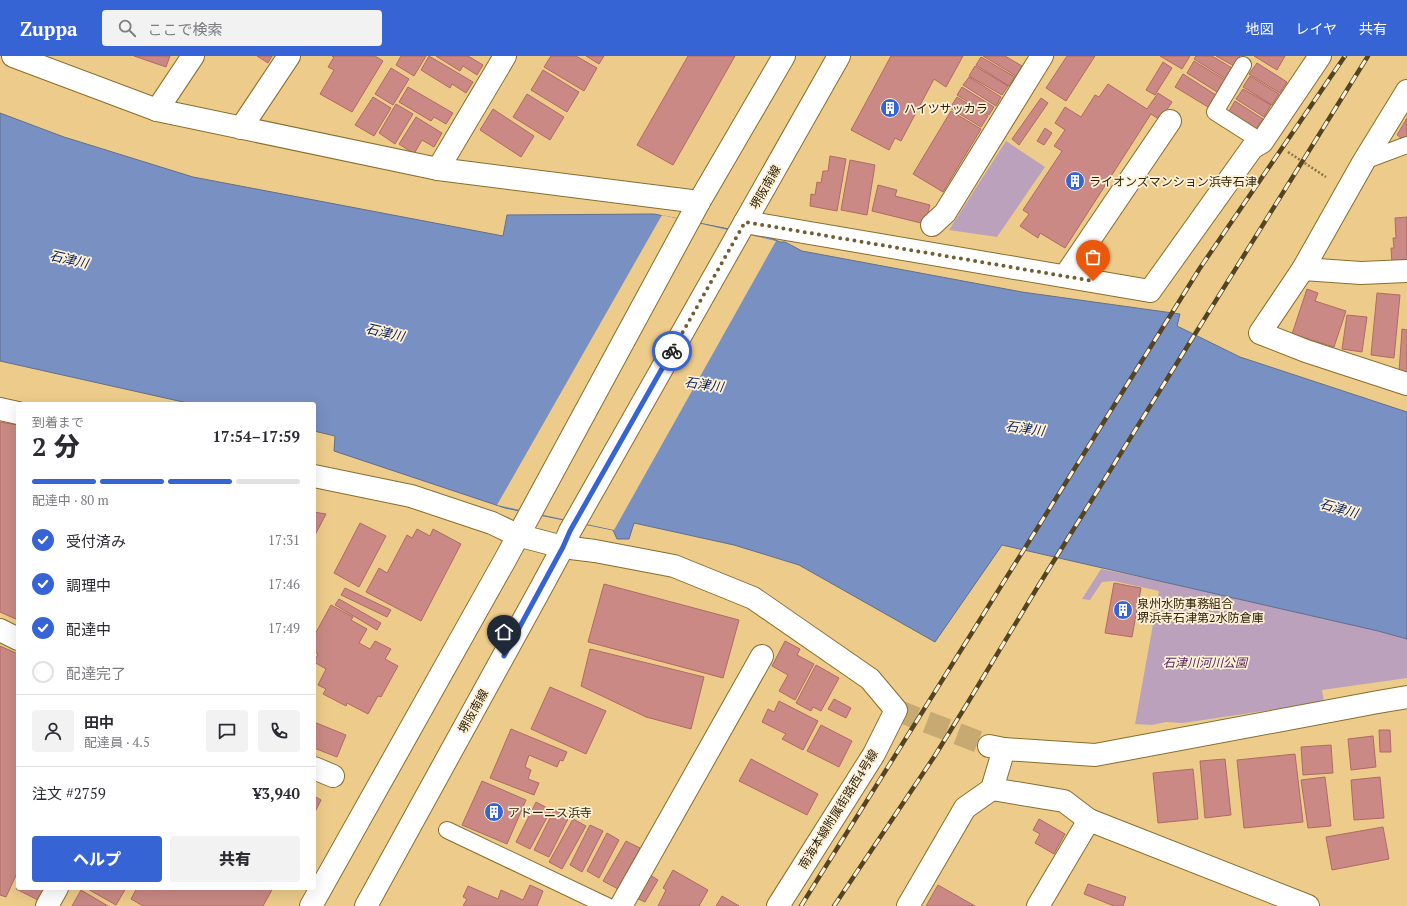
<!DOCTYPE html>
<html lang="ja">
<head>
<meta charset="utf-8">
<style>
	:root { --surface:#fff; --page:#f2f2f3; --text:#2b2b33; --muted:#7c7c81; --line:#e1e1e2; --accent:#3764d4 }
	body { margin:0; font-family:"PT Serif","Noto Sans JP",serif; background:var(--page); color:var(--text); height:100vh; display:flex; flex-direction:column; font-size:15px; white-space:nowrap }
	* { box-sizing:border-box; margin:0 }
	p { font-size:13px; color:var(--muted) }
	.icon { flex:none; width:22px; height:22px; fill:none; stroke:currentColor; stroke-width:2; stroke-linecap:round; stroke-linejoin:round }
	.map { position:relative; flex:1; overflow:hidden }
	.side { position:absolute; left:16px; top:346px; width:300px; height:488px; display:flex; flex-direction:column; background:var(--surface); border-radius:4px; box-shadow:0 4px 16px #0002 }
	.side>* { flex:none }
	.pin { position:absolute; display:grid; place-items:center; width:34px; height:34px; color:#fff; margin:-41px -17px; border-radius:50% 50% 50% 0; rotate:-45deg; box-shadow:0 0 4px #0007 }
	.pin .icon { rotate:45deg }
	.courier { position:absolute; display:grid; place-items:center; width:40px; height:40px; margin:-20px; border:3px solid #3764d4; border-radius:50%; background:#fff; color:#222; box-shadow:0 1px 5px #0007 }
	.overview em { font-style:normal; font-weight:800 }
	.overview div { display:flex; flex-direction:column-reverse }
	.overview { display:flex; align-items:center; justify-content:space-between; height:68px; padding:0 16px }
	h1 { font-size:26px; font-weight:800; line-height:30px }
	.bar { display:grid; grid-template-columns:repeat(4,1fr); gap:6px 4px; align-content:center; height:48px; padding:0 16px }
	.bar i { height:5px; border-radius:3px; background:var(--line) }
	.bar .active { background:var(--accent) }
	.bar p { grid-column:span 4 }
	.line { display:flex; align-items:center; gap:10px; padding:0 16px; border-top:1px solid var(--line) }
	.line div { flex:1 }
	.round { display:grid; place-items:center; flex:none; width:42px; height:42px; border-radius:4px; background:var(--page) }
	ol { padding:0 16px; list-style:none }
	li { display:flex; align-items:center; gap:12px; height:44px }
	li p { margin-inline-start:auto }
	li .icon { padding:4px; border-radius:50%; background:var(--accent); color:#fff; stroke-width:4 }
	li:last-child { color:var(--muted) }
	li i { width:22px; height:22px; border:2px solid var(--line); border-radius:50% }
	.primary-button { display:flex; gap:8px; margin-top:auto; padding:8px 16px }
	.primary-button a { flex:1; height:46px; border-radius:4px; background:var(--accent); color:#fff; font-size:16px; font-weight:800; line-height:46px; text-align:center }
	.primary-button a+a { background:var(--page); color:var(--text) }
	header { display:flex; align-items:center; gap:24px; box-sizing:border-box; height:56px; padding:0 20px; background:var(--accent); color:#fff }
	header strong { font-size:19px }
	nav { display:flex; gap:22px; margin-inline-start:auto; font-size:14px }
	.search { width:280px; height:36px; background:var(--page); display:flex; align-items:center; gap:10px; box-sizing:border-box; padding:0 14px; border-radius:4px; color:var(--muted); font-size:15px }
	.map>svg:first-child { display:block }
	.green { fill:#bba1bc }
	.water { fill:#7890c2; stroke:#626f8a }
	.pier { fill:#edcc8b }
	.building { fill:#ca8984; stroke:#b06a65 }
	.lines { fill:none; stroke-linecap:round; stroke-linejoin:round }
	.minor-tunnel { stroke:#c7aa71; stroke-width:22; stroke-dasharray:22 11; stroke-linecap:butt }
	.service-casing { stroke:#8b6d2c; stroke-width:18 }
	.minor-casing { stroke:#8b6d2c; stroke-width:24 }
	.secondary-casing { stroke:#8b6d2c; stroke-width:24 }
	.path { stroke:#887245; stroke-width:2.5; stroke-dasharray:2 2; stroke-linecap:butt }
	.service { stroke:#fff; stroke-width:16 }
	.minor { stroke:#fff; stroke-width:22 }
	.secondary { stroke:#fff; stroke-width:22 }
	.rail-casing { stroke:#544421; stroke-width:4.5 }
	.rail { stroke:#fdf0d7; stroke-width:3; stroke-dasharray:9; stroke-linecap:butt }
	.done { stroke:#725e35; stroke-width:4; stroke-dasharray:0 7.2 }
	.route { stroke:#3764d4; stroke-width:5 }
	.labels { text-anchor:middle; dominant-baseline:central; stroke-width:3.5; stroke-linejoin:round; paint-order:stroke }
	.poi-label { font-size:12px; fill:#2f2307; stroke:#fdf0d7; text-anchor:start }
	.street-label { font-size:12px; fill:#2f2307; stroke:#fdf0d7 }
	.park-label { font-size:12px; font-style:italic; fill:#59245d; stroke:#fdf0d7 }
	.water-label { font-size:13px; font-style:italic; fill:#0d2460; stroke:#fdf0d7 }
</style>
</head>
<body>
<header>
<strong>Zuppa</strong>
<div class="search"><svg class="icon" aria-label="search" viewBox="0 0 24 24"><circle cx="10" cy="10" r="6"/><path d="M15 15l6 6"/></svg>ここで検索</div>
<nav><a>地図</a><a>レイヤ</a><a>共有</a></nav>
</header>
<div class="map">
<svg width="1407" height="850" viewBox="0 0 1407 850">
	<rect width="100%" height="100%" fill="#edcc8b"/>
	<g class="green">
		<polygon points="1006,85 1045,111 997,181 949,174"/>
		<polygon points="1101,513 1160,525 1378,575 1407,583 1407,622 1322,634 1324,646 1183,667 1166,666 1152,669 1135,668 1159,535 1114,525 1102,526 1090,544 1082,543"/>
	</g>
	<polygon class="water" points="0,57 64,81 193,121 503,180 507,159 654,158 769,181 780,186 785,186 802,195 1022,236 1180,258 1177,270 1240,301 1407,356 1407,583 1378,575 1002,489 935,586 799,509 734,489 634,467 629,483 617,483 613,474 505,452 334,395 335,380 314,375 314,348 192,348 0,305"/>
	<polygon class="pier" points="662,159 776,185 614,474 497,449"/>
	<g class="building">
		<polygon points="134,0 170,0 166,11"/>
		<polygon points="257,0 272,0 268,7"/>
		<polygon points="332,0 375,0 383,5 352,56 320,38 334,14 328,11 334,1"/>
		<polygon points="401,0 426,0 414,20 396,9"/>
		<polygon points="429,0 473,26 466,37 452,28 450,32 421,14"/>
		<polygon points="436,0 468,0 483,9 477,19 463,10 460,15"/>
		<polygon points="551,0 576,0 597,12 584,35 544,11"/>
		<polygon points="586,0 604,0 599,8"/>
		<polygon points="688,0 735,0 673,109 637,89"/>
		<polygon points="891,0 963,0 946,31 934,23 901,85 895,82 889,94 851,74"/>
		<polygon points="983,0 1005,0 1022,10 1016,20"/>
		<polygon points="1067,0 1095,0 1066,45 1046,32"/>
		<polygon points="1160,0 1190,0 1182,13"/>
		<polygon points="1196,0 1212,0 1232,12 1226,23 1194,3"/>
		<polygon points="1216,0 1240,0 1234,10"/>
		<polygon points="1254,0 1285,0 1277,14"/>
		<polygon points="981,1 1015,21 1009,30 976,9"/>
		<polygon points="1194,5 1225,24 1217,36 1187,17"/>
		<polygon points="1163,6 1172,12 1155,39 1146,34"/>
		<polygon points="1257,7 1287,26 1280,37 1249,18"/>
		<polygon points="975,10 1008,30 1002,39 969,20"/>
		<polygon points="391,12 409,23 393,49 375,38"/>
		<polygon points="543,14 579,36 567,56 531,34"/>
		<polygon points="1183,18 1216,39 1208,51 1175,31"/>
		<polygon points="1250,20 1279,38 1272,49 1243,31"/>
		<polygon points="969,21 1001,41 996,50 963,29"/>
		<polygon points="1108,28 1147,53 1158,37 1172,46 1160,64 1151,58 1065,192 1040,177 1038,182 1020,170 1029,158 1023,154 1062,95 1054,90 1065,74 1055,67 1065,51 1081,61 1095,39 1099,41"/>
		<polygon points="408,31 453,57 446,68 434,61 431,65 399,46"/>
		<polygon points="962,31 994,51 989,59 957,39"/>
		<polygon points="1243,33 1271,49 1264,61 1236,43"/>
		<polygon points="527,38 564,61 550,84 513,61"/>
		<polygon points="373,41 391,52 374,80 355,69"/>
		<polygon points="957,41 988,60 981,71 950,52"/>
		<polygon points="1041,42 1048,47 1019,89 1012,83"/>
		<polygon points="1235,45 1263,63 1255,74 1228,57"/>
		<polygon points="396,48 413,58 395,88 379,77"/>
		<polygon points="493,53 534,80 521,101 480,74"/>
		<polygon points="951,55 981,73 943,136 913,118"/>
		<polygon points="416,61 442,77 434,91 422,84 414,98 399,88"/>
		<polygon points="1407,62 1407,86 1397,79"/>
		<polygon points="1045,72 1052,77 1044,89 1037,85"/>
		<polygon points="830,100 846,103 837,155 810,150 811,138 815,139 817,126 821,127 823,115 828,115"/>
		<polygon points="850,104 875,109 867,159 841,154"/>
		<polygon points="878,129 897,134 895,140 930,149 925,168 872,155"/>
		<polygon points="1407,161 1407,207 1392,208 1391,192 1394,192 1393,182 1396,182 1395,162"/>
		<polygon points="1307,233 1318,237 1315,245 1346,255 1334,291 1292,278"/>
		<polygon points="1377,237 1400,239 1394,302 1371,299"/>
		<polygon points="1347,259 1367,261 1362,296 1342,293"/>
		<polygon points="1402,273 1407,274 1407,317 1399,316"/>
		<polygon points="0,366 18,369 18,564 0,556"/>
		<polygon points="314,456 326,458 314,481"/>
		<polygon points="360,467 386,480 359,531 334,517"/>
		<polygon points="417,473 430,480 433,473 461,488 421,565 366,536 379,512 387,517 407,479 412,482"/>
		<polygon points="1114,527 1141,532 1132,581 1105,577"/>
		<polygon points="604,528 739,564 723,622 588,586"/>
		<polygon points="345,532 391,554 387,561 341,539"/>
		<polygon points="339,543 381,567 377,574 335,549"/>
		<polygon points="331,549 353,561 351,564 367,573 359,587 370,593 375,585 391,593 385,603 398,610 381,641 378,640 368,658 347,647 346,650 323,638 326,633 318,629 326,613 314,606 318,598 314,596 314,592 316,588 314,587 314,580"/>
		<polygon points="785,585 800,593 797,599 814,608 795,644 779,635 788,619 772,610"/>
		<polygon points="0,590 18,598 18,815 6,841 0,839"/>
		<polygon points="590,593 704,621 691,673 646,661 581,630"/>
		<polygon points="816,609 839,622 821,655 813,651 811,655 796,647"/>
		<polygon points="550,631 606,655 586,698 531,673"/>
		<polygon points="834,643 851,652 846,662 828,653"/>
		<polygon points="779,645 818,665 803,694 782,683 786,678 762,666 768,653 774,656"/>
		<polygon points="314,666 346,679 337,701 314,692"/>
		<polygon points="821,669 852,685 839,711 807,695"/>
		<polygon points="511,673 567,696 563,705 560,704 557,711 529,699 525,711 531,714 528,723 539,727 534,739 490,722"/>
		<polygon points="1379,674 1390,674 1391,696 1380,696"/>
		<polygon points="1373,680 1376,711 1351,714 1348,683"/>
		<polygon points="1331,689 1333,717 1303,719 1301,691"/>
		<polygon points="1295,698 1303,766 1244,772 1237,704"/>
		<polygon points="751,703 818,738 807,759 739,725"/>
		<polygon points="1225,703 1231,759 1205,762 1200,705"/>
		<polygon points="1193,713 1198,763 1158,767 1153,717"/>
		<polygon points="1325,721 1331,770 1308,772 1301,724"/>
		<polygon points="1380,721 1384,762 1354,764 1351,724"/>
		<polygon points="482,725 526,744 507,788 462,769"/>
		<polygon points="314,740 321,744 314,758"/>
		<polygon points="536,746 551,754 530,793 516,786"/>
		<polygon points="554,754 569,761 549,801 534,794"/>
		<polygon points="573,763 586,770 562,813 549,806"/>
		<polygon points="1039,763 1065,778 1054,798 1035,787 1040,778 1033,774"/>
		<polygon points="590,769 603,775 582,816 570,809"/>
		<polygon points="1383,771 1389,803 1332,814 1326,781"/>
		<polygon points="607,777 619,784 599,822 587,815"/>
		<polygon points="626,785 640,792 618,833 603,825"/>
		<polygon points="673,814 708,834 699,850 658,850 666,834 663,832"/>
		<polygon points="647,817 658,824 645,846 634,841"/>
		<polygon points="1088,828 1126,841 1123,850 1114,850 1084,838"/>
		<polygon points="18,829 18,832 47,832 40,845 16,833"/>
		<polygon points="530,829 543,835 537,850 463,850 467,843 463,841 468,830 498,843 501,834 523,844"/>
		<polygon points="938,829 975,850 926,850"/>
		<polygon points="86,832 126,832 116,849"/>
		<polygon points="137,832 273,832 263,850 143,850 131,843"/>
		<polygon points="81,834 108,850 72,850"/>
		<polygon points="722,840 739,850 716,850"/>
	</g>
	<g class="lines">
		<polyline class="minor-tunnel" points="896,654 989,690"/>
		<g class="service-casing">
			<g id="service">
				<polyline points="1243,9 1215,56 1262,86"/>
				<polyline points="1364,105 1407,89"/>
				<polyline points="447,774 607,850"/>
			</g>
		</g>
		<g class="minor-casing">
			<g id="minor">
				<polyline points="13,0 157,54 438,113 699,146"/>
				<polyline points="1407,35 1364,105 1303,213 1260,277 1306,295 1407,328"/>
				<polyline points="157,54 193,0"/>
				<polyline points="241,72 289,0"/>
				<polyline points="438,113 505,0"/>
				<polyline points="745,166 1150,235 1252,92 1262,86 1320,0"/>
				<polyline points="932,169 945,157 1042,0"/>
				<polyline points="1303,213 1361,217 1407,215"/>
				<polyline points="1065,220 1170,65"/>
				<polyline points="0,353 18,357"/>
				<polyline points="314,420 411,440 492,467 517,479 563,491 595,495 674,510 753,542 870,623 896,654 874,698 778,850"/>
				<polyline points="0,574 18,583"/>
				<polyline points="989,690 1004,693 1095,699 1378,646 1407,641"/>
				<polyline points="314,712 333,720"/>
				<polyline points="992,733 1064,745 1089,764 1308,850"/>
				<polyline points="47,850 57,832"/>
				<polyline points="621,850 762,600"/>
				<polyline points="908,850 965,752 992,733 1004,693"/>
				<polyline points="1038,850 1089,764"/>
			</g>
		</g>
		<g class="secondary-casing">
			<g id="secondary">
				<polyline points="311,850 505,504 699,146 784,0"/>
				<polyline points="366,850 542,530 563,491 570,475 839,0"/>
			</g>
		</g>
		<polyline class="path" points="1288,96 1326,121"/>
		<use href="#service" class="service"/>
		<use href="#minor" class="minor"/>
		<use href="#secondary" class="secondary"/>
		<g class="rail-casing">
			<g id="rail">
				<polyline points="801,850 1200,212 1345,0"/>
				<polyline points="834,850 934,701 967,648 1037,532 1368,0"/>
			</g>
		</g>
		<use href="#rail" class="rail"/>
	</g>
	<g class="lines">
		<polyline class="done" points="672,295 745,166 1093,225"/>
		<polyline class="route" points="504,600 563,491 570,475 672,295"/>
	</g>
	<defs>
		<g id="building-disc" transform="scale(1)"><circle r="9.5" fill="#3764d4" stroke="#fdf0d7"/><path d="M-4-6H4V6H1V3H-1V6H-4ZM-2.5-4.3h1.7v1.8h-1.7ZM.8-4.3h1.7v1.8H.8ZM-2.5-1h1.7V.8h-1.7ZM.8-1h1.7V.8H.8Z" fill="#fff"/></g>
	</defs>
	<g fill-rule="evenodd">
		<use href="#building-disc" x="890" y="52"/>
		<use href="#building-disc" x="1075" y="125"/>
		<use href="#building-disc" x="1123" y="554"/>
		<use href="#building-disc" x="494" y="756"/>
	</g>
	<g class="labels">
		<g class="poi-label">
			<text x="904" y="52">ハイツサッカラ</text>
			<text x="1089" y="125">ライオンズマンション浜寺石津</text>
			<text x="1137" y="547">泉州水防事務組合<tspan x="1137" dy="14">堺浜寺石津第2水防倉庫</tspan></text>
			<text x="508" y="756">アドーニス浜寺</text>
		</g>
		<g class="street-label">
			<text transform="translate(765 131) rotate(-60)">堺阪南線</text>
			<text transform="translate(473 655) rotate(-61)">堺阪南線</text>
			<text transform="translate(838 753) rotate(-58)">南海本線附属街路西4号線</text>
		</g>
		<g class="park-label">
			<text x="1205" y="606">石津川河川公園</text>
		</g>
		<g class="water-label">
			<text transform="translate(69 203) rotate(13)">石津川</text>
			<text transform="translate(385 276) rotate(13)">石津川</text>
			<text transform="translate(704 328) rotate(8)">石津川</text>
			<text transform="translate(1025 372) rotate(8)">石津川</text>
			<text transform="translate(1339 452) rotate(16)">石津川</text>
		</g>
	</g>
</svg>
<div class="pin" style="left:1093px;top:225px;background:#ea580c"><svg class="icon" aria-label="bag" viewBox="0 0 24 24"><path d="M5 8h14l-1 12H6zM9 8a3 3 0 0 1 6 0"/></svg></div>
<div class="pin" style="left:504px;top:600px;background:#1f2937"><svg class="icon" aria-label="home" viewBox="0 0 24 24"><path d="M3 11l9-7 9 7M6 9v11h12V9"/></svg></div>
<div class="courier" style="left:672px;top:295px"><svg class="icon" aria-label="bike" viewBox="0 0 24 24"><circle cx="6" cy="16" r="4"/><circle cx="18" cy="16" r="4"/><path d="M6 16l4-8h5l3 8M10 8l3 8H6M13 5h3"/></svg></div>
<section class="side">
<div class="overview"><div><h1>2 分</h1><p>到着まで</p></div><em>17:54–17:59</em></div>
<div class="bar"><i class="active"></i><i class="active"></i><i class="active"></i><i></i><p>配達中 · 80 m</p></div>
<ol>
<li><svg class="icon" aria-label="check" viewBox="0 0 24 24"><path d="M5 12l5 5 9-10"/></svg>受付済み<p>17:31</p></li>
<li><svg class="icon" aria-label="check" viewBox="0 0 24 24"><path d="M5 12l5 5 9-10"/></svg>調理中<p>17:46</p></li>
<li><svg class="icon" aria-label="check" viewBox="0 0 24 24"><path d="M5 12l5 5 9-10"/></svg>配達中<p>17:49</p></li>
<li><i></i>配達完了</li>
</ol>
<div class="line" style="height:72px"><a class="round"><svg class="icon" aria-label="person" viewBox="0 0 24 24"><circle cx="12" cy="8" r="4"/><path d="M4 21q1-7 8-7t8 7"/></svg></a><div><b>田中</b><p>配達員 · 4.5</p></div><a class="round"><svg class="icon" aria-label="chat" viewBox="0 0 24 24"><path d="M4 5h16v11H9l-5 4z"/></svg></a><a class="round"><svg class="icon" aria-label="phone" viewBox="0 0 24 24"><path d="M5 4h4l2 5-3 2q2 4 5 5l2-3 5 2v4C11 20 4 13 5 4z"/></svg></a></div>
<div class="line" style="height:52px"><div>注文 #2759</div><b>¥3,940</b></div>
<div class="primary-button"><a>ヘルプ</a><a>共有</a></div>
</section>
</div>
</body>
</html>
